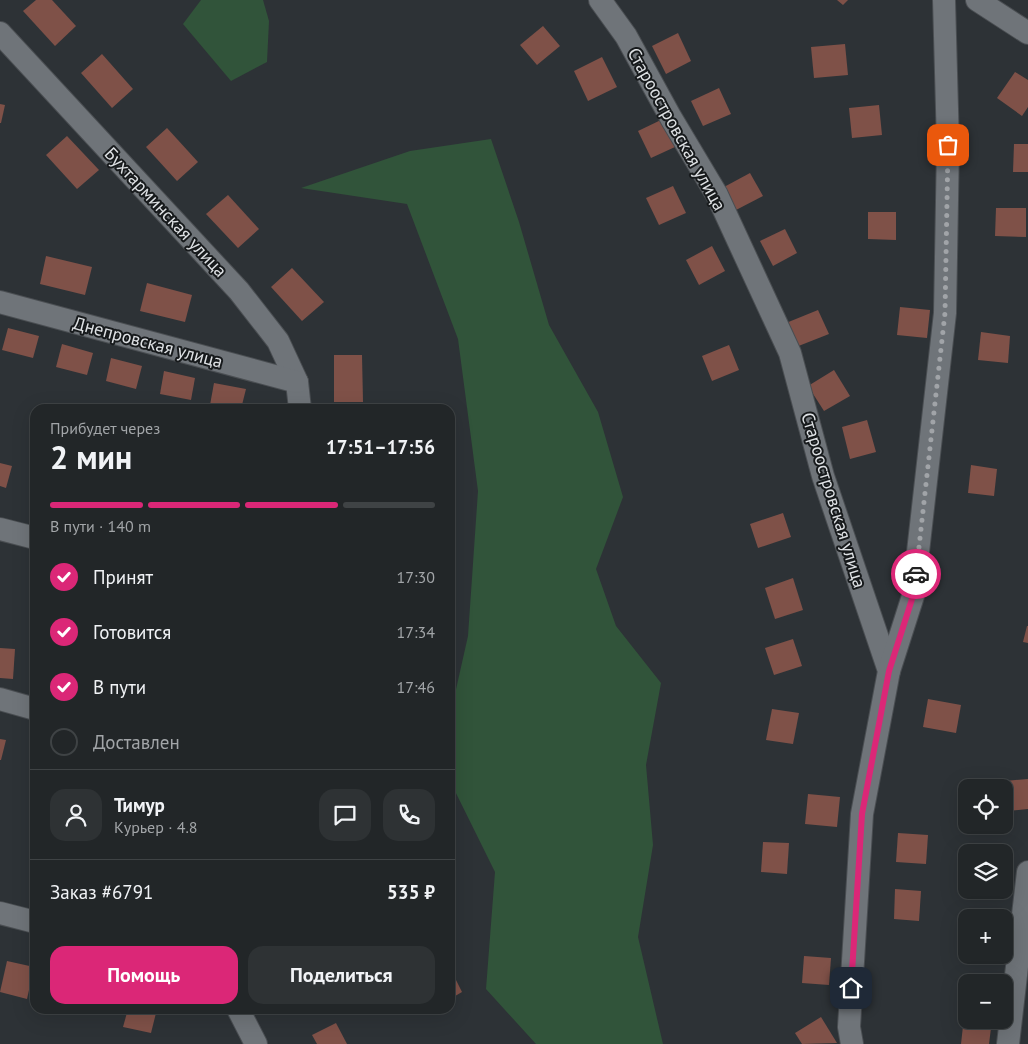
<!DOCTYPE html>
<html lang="ru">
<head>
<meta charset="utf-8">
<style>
	:root { --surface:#222628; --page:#2e3234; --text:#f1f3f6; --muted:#a2a5a8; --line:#3f4345; --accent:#db2777 }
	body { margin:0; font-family:"PT Sans",sans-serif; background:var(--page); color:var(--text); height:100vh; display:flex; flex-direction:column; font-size:19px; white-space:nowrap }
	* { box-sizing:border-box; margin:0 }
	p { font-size:16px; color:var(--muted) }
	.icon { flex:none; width:28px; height:28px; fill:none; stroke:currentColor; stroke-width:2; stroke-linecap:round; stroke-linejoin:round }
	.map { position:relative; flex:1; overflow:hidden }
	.details { position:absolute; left:30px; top:404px; width:425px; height:610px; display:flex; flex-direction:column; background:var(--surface); border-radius:15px; box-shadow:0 5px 20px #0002,0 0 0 1px var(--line) }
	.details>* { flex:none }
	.fabs { position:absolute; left:958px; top:779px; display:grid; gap:10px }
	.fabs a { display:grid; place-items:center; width:55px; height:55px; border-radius:10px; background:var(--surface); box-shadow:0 5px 20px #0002,0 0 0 1px var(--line); font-size:25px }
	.pin { position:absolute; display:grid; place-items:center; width:42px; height:42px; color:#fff; margin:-21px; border-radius:10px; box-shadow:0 2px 8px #0006 }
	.courier { position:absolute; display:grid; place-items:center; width:50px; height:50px; margin:-25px; border:4px solid #db2777; border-radius:50%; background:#fff; color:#222; box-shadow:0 1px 6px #0007 }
	.overview em { font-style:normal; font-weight:800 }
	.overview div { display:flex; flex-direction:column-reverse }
	.overview { display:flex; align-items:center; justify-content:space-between; height:85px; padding:0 20px }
	h1 { font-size:32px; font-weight:800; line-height:38px }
	.bar { display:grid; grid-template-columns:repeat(4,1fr); gap:8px 5px; align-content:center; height:60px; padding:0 20px }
	.bar i { height:6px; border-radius:4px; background:var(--line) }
	.bar .on { background:var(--accent) }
	.bar p { grid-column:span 4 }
	.line { display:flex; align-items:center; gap:12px; padding:0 20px; border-top:1px solid var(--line) }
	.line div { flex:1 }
	.round { display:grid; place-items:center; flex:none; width:52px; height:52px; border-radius:15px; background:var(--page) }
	ol { padding:0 20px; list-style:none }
	li { display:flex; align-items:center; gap:15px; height:55px }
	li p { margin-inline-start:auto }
	li .icon { padding:5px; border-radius:50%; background:var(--accent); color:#fff; stroke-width:4 }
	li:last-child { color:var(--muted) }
	li i { width:28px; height:28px; border:2px solid var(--line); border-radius:50% }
	.action { display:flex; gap:10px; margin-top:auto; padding:10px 20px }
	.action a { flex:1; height:58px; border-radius:15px; background:var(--accent); color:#fff; font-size:20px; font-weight:800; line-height:58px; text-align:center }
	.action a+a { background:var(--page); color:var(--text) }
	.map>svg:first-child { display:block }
	.green { fill:#31543a }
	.building { fill:#7f5148 }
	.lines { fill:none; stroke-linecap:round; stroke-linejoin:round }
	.minor-casing { stroke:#4a4e52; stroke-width:24 }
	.minor { stroke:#6f7479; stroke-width:22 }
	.done { stroke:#a1a4a8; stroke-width:5; stroke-dasharray:0 9 }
	.route { stroke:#db2777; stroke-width:6 }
	.labels { text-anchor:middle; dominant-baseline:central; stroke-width:4; stroke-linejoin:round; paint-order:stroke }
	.street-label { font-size:18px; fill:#dfe2e5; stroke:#171a1c }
</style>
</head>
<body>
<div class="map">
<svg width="1028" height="1044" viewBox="0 0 1028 1044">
	<rect width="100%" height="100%" fill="#2d3236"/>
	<g class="green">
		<polygon points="201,0 263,0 269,21 267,62 231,81 183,24"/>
		<polygon points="491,139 519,222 549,325 598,412 623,497 596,569 616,626 661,683 646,765 653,845 638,937 663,1044 536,1044 486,989 495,872 450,781 450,716 468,636 478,491 458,339 407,204 301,188 410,151"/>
	</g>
	<g class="building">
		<polygon points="36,0 52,0 76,26 55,46 23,11"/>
		<polygon points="837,0 848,0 843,5"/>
		<polygon points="543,26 560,46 537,65 520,45"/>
		<polygon points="678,33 691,61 666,74 652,46"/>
		<polygon points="845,44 848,75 814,78 811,47"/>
		<polygon points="102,54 133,89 112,108 81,73"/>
		<polygon points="602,57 617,87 588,101 574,71"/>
		<polygon points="1015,72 1028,80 1028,107 1022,116 997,98"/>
		<polygon points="719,88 731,114 703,126 691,101"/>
		<polygon points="0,104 5,105 1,123 0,123"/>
		<polygon points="879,105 882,135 852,138 849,108"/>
		<polygon points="663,119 675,147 651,158 638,131"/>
		<polygon points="167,128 198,162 177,181 146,147"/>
		<polygon points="67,136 99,170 77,189 46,155"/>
		<polygon points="1014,144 1028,144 1028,172 1013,172"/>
		<polygon points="750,173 763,196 736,210 724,187"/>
		<polygon points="673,186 686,213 659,225 646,198"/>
		<polygon points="228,195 259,229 238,248 206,214"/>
		<polygon points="996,208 1026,208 1026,237 995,236"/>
		<polygon points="868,212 896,212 896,240 868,239"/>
		<polygon points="785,229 797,253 773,266 760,241"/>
		<polygon points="712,246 725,271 699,285 686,260"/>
		<polygon points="46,256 92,267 85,295 40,284"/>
		<polygon points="292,268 324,302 302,321 271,287"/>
		<polygon points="147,283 192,295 185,322 140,311"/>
		<polygon points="900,307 930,310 927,338 897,335"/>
		<polygon points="818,310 829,334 796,347 786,323"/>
		<polygon points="8,328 39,336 33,358 2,350"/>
		<polygon points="981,332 1010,336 1008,363 978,360"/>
		<polygon points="62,344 93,353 87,375 56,367"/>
		<polygon points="729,345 739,370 712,381 702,356"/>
		<polygon points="334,355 362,355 363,402 334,402"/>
		<polygon points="111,358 142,366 136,389 106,381"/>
		<polygon points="834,370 850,396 824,411 808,386"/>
		<polygon points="164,371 195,378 191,400 160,394"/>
		<polygon points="214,383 246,389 241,409 228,409 210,405"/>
		<polygon points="867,420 876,452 850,459 842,427"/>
		<polygon points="0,463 12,466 6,488 0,486"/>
		<polygon points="971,465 997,469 994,496 968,493"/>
		<polygon points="34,481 35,481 35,499 30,498"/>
		<polygon points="783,513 791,537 758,548 750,524"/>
		<polygon points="793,578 803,610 775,619 765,588"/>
		<polygon points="1027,626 1028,626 1028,643 1023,642"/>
		<polygon points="793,639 802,666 774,675 765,648"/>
		<polygon points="0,648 15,649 13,679 0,678"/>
		<polygon points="928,699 961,705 956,733 923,727"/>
		<polygon points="772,709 799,713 793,744 766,740"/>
		<polygon points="0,739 6,740 1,760 0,760"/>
		<polygon points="1028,779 1028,809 1008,811 1005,781"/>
		<polygon points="808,794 840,797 837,827 805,824"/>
		<polygon points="898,833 928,835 926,864 896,862"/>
		<polygon points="763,842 789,843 787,874 761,872"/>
		<polygon points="34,879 35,879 35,900 30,899"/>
		<polygon points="895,889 921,891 919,921 894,919"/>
		<polygon points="804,956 831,958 829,985 802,983"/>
		<polygon points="7,961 34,967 27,999 0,992"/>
		<polygon points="450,968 462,992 450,999"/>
		<polygon points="81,1009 107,1009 105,1015"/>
		<polygon points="128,1009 157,1009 151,1033 123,1027"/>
		<polygon points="821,1017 837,1043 802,1044 795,1033"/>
		<polygon points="964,1017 966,1017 966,1020 992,1020 989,1044 961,1044"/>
		<polygon points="336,1023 347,1044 317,1044 312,1035"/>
	</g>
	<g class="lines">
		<g class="minor-casing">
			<g id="minor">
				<polyline points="600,0 626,36 671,118 717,195 790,353 823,476 889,671 862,814 849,1027 852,1044"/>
				<polyline points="977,0 1028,33"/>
				<polyline points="0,33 239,291 278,341 297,382 300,409"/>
				<polyline points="0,302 297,382"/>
				<polyline points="0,529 35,538"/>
				<polyline points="889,671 913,596 945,313 948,145 944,0"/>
				<polyline points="0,699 35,709"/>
				<polyline points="0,913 35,922"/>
				<polyline points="238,1009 256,1044"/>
				<polyline points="1008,1044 1028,872"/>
			</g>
		</g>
		<use href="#minor" class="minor"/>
	</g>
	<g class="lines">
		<polyline class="done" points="916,574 945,313 948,145"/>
		<polyline class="route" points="851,988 862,814 889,671 913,596 916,574"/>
	</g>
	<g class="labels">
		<g class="street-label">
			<text transform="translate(677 129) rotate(61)">Староостровская улица</text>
			<text transform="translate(166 212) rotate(47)">Бухтарминская улица</text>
			<text transform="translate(148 342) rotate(15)">Днепровская улица</text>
			<text transform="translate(834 500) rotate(73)">Староостровская улица</text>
		</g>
	</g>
</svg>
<div class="fabs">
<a><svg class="icon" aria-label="locate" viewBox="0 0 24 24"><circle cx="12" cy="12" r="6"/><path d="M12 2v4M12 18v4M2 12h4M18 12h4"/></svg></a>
<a><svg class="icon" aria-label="layers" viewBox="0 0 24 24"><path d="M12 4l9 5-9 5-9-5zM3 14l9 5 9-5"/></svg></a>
<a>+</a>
<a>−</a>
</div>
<div class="pin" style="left:948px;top:145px;background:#ea580c"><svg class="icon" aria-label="bag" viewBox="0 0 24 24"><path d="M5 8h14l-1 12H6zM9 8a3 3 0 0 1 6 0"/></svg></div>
<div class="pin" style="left:851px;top:988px;background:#1f2937"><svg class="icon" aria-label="home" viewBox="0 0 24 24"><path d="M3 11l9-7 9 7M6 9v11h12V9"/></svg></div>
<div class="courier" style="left:916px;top:574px"><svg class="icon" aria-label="car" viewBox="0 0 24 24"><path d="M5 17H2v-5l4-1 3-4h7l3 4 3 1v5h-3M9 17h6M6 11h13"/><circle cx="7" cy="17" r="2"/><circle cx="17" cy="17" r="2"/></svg></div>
<section class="details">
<div class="overview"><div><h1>2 мин</h1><p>Прибудет через</p></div><em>17:51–17:56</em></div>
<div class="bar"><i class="on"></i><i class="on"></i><i class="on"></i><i></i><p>В пути · 140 m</p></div>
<ol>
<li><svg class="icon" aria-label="check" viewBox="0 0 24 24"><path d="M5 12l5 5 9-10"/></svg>Принят<p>17:30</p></li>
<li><svg class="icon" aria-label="check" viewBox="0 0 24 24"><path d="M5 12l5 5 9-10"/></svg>Готовится<p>17:34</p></li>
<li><svg class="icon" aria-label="check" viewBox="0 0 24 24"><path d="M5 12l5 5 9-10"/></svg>В пути<p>17:46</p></li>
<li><i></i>Доставлен</li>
</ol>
<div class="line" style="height:90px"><a class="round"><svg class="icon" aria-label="person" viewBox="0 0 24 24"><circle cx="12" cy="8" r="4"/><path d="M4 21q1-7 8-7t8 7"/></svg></a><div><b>Тимур</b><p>Курьер · 4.8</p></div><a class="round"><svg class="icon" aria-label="chat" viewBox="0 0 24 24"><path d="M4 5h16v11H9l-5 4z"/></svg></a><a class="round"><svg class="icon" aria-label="phone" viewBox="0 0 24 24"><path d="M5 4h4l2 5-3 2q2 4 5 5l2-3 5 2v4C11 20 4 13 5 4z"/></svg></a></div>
<div class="line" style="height:65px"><div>Заказ #6791</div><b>535 ₽</b></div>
<div class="action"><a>Помощь</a><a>Поделиться</a></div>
</section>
</div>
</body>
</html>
